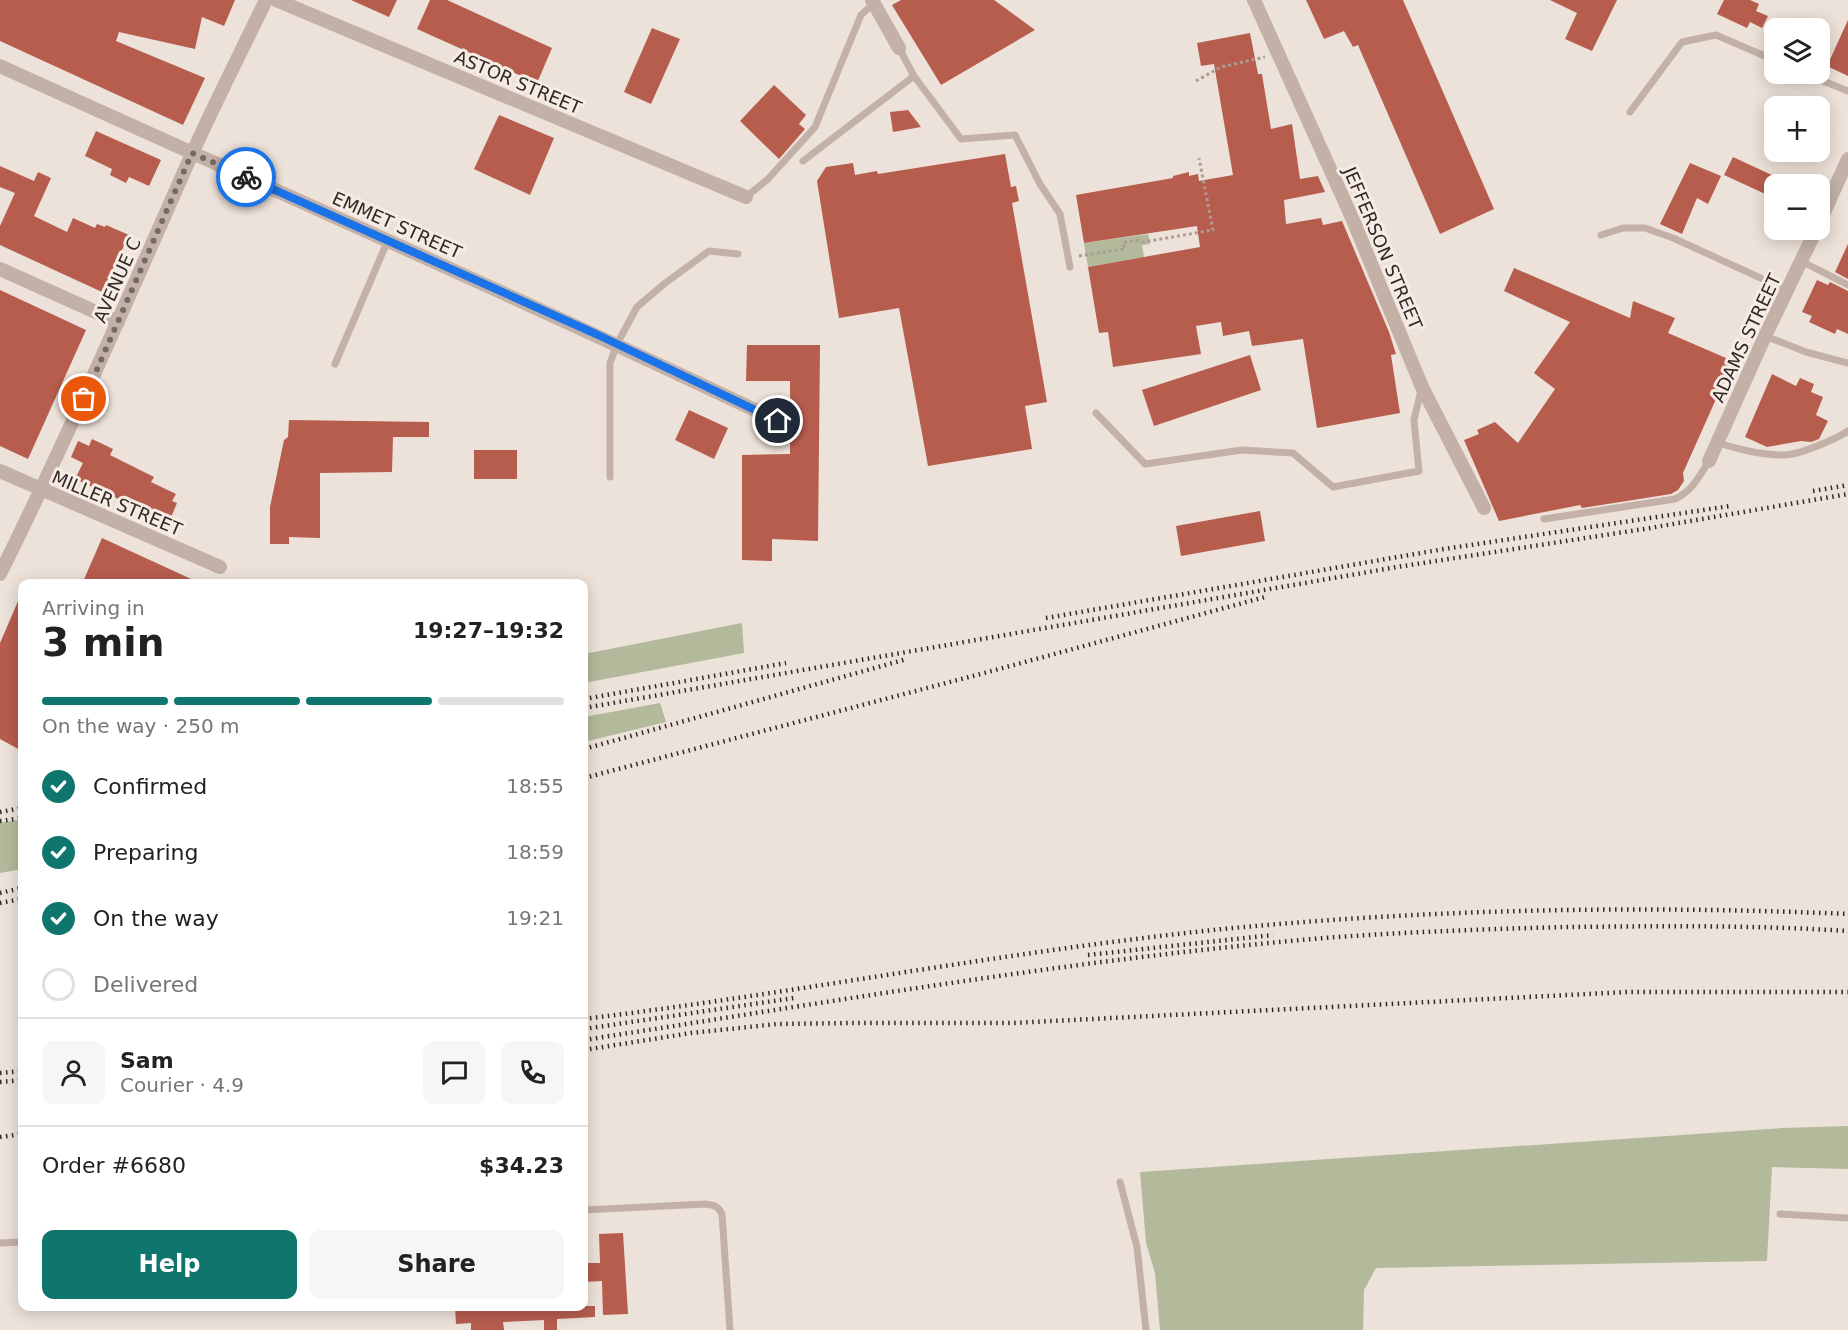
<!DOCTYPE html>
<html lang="en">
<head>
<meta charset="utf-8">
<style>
	:root { --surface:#fff; --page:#f6f6f6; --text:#222; --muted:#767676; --line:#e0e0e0; --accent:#0f766e }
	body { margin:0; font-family:"DejaVu Sans",sans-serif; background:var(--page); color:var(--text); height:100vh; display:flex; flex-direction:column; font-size:22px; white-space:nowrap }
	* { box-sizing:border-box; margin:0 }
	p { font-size:20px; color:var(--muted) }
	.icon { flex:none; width:33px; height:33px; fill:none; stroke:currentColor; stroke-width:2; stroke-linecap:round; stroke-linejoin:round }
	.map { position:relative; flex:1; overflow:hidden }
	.side { position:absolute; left:18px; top:579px; width:570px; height:732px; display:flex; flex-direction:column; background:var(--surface); border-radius:12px; box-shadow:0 3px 15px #0003 }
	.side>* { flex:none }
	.controls { position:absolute; left:1764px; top:18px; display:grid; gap:12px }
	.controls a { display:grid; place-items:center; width:66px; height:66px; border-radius:12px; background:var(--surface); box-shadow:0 3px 15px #0003; font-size:30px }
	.pin { position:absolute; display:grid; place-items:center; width:51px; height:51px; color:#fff; margin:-26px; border:3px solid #fff; border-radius:50%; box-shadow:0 2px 6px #0007 }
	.courier { position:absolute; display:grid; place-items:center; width:60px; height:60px; margin:-30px; border:4px solid #1a73e8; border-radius:50%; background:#fff; color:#222; box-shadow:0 2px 8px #0007 }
	.overview em { font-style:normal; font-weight:700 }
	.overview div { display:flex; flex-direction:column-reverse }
	.overview { display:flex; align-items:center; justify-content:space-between; height:102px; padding:0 24px }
	h1 { font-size:39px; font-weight:700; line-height:45px }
	.bar { display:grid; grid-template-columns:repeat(4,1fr); gap:9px 6px; align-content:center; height:72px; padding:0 24px }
	.bar i { height:8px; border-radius:4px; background:var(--line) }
	.bar .selected { background:var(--accent) }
	.bar p { grid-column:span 4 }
	.line { display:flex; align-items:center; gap:15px; padding:0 24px; border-top:2px solid var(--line) }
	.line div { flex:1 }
	.round { display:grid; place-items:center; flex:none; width:63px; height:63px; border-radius:12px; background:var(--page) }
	ol { padding:0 24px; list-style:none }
	li { display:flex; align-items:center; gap:18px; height:66px }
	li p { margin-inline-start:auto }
	li .icon { padding:6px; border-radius:50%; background:var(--accent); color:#fff; stroke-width:4 }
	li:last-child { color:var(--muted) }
	li i { width:33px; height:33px; border:3px solid var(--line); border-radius:50% }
	.cta { display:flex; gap:12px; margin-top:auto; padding:12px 24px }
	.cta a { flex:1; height:69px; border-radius:12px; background:var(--accent); color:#fff; font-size:24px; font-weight:700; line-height:69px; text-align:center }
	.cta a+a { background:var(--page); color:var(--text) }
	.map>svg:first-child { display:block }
	.green { fill:#b3ba9b }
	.building { fill:#b65d4e }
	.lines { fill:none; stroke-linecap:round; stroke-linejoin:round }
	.path { stroke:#af9b91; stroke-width:3; stroke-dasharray:3 3; stroke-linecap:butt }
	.lane { stroke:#c3b1a7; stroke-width:7 }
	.street { stroke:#c3b1a7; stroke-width:14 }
	.rail { stroke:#312926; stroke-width:4.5; stroke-dasharray:1.5 4.5; stroke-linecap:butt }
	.done { stroke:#736a65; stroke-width:6; stroke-dasharray:0 10.8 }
	.route { stroke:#1a73e8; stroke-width:8 }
	.labels { text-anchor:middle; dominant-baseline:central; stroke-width:6; stroke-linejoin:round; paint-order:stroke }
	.street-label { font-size:18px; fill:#312926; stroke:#f6ece5 }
</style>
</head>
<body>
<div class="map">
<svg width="1848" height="1330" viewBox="0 0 1848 1330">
	<rect width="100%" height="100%" fill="#ede2d9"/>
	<g class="green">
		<polygon points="1148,234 1150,244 1142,245 1144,257 1088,267 1084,243"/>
		<polygon points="742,623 744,653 584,683 584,654"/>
		<polygon points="660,703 666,722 584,742 584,717"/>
		<polygon points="22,819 22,869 0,873 0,823"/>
		<polygon points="1848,1126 1848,1169 1772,1167 1767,1261 1376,1268 1364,1290 1363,1330 1160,1330 1155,1273 1146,1243 1140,1172 1782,1128"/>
	</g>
	<g class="building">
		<polygon points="0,0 235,0 224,26 202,17 195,49 119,32 116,41 205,78 183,125 0,41"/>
		<polygon points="351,0 397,0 389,17"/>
		<polygon points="430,0 447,0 552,48 537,83 417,29"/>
		<polygon points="901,0 994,0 1035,30 941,85 892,5"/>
		<polygon points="1306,0 1403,0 1494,209 1440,234 1358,45 1353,47 1344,31 1324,39"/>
		<polygon points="1550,0 1617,0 1592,51 1565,39 1577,13"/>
		<polygon points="1724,0 1750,0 1759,4 1756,11 1768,16 1762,28 1750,22 1747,28 1717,14"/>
		<polygon points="1848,20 1848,76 1827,66"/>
		<polygon points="652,28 680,39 651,104 624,92"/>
		<polygon points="1250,33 1258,74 1262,74 1271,129 1292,124 1300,179 1318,176 1325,192 1284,200 1286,224 1321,218 1323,225 1342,221 1389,332 1396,354 1391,355 1400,413 1317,428 1303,339 1252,346 1249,331 1223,336 1221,322 1196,326 1201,354 1113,367 1108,332 1099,333 1088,267 1200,247 1197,226 1084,243 1076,195 1173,178 1173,176 1189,172 1189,176 1198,174 1199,181 1233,175 1214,64 1201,66 1197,43"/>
		<polygon points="774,85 806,115 799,124 805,129 779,159 740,121"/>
		<polygon points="908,110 921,127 893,132 890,112"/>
		<polygon points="499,115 554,138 530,195 474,169"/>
		<polygon points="96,131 161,160 149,186 129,177 126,183 110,175 112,169 85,156"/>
		<polygon points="1005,154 1011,187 1016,186 1019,201 1012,203 1047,402 1025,406 1032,449 928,466 899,308 839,318 817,181 826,167 853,163 855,175 877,171 878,174"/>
		<polygon points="1733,157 1774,176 1774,198 1724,175"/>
		<polygon points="1690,163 1721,176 1708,204 1697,198 1682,234 1660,224"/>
		<polygon points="0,166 34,181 38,172 51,178 34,216 67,232 73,218 95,228 97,224 105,227 106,225 129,235 102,292 0,245 0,226 15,193 0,187"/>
		<polygon points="1848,244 1848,279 1835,272"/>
		<polygon points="1514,268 1630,318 1633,301 1675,318 1668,333 1733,361 1683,473 1684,481 1678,490 1671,494 1582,508 1580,505 1499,521 1464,440 1479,434 1477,430 1495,422 1518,443 1555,389 1534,373 1570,322 1504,291"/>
		<polygon points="1817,280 1828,285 1830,282 1848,291 1848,334 1837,329 1835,334 1809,322 1812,316 1802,312"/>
		<polygon points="0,290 86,330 28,459 0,446"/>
		<polygon points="747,345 820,345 818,541 772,539 772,561 742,560 742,455 790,454 790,381 746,381"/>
		<polygon points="1250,355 1261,390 1154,426 1142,390"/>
		<polygon points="1772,374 1796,386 1800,378 1814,384 1811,392 1823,397 1816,415 1828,421 1819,439 1811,442 1801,441 1767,447 1745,437"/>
		<polygon points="689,410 728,428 714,459 675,440"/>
		<polygon points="289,420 429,422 429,437 393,437 392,472 320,473 320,538 289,537 289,544 270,544 270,507 284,440 288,437"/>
		<polygon points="92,439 113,449 110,455 154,477 151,482 176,494 172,501 177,503 169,522 75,479 83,463 71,457 78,441 89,446"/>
		<rect x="474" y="450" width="43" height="29"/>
		<polygon points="1260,511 1265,541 1181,556 1176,526"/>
		<polygon points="102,538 202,584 82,584"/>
		<polygon points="22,592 22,751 0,739 0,643"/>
		<polygon points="623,1233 628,1314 603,1315 602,1281 584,1282 584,1263 600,1263 599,1234"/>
		<polygon points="455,1306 595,1306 595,1317 557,1319 557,1330 544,1330 544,1320 503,1322 504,1330 471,1330 471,1323 456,1324"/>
	</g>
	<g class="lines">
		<g class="path">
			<polyline points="1196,81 1221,67 1265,57"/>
			<polyline points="1079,256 1125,249 1123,243 1136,240 1143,242 1213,230 1199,158"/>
		</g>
		<g class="lane">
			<polyline points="899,48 914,76 961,139 1015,135 1040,184 1060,214 1070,267"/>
			<polyline points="1806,74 1848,91"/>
			<polyline points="1630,112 1682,42 1716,35 1774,60"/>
			<polyline points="803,161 914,76"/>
			<polyline points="746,197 768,179 815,127 861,15 874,3"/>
			<polyline points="1601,235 1623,228 1645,228 1673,238 1787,290"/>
			<polyline points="1801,261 1848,285"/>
			<polyline points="1765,336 1806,352 1848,363"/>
			<polyline points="335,364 388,240"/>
			<polyline points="1096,413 1145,464 1242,450 1293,453 1333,487 1419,471 1414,420 1421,390"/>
			<path d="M1718 443C1739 449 1760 455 1782 455 1797 456 1836 439 1848 431"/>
			<polyline points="610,477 610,363 617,344 637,307 664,284 709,251 738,254"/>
			<path d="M1544 519 1675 499C1692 491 1699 477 1709 461"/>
			<polyline points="1120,1182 1137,1247 1146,1330"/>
			<path d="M584 1210 705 1204C714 1205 718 1206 722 1214L730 1330"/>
			<polyline points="1780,1214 1848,1218"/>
			<polyline points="0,1243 22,1242"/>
		</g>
		<g class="street">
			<polyline points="276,0 746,197"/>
			<polyline points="872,0 899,48"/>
			<polyline points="1254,0 1353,220 1422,387 1484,508"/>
			<path d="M0 66C260 184 520 298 778 421"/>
			<polyline points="1820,221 1848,159"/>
			<polyline points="0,269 118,322"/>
			<polyline points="1709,461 1765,336 1816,230"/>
			<polyline points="0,471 220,567"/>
			<path d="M0 574C68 437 129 296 191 156 215 103 241 52 266 0"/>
		</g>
		<g class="rail">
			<polyline points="1813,491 1848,485"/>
			<polyline points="1046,618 1444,549 1730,506"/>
			<polyline points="584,699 786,663"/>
			<polyline points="584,708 1397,567 1644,529 1848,494"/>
			<polyline points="584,749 907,659"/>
			<polyline points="584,778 988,672 1265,597"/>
			<polyline points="0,812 22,808"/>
			<polyline points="0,821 22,818"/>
			<polyline points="0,893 22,888"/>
			<polyline points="0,903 22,899"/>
			<polyline points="1088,955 1273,935"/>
			<path d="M584 1019C797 993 1008 951 1223 929 1431 909 1639 905 1848 914"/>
			<polyline points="584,1029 794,998"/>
			<path d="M584 1040C830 1002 1076 959 1324 938 1405 932 1486 929 1567 927 1660 926 1754 925 1848 931"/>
			<polyline points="584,1050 691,1033 777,1024 851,1023 1013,1023 1627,992 1848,992"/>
			<polyline points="0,1073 22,1071"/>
			<polyline points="0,1082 22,1080"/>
			<polyline points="0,1137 22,1134"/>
		</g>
	</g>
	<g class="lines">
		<polyline class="done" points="84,399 192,153 246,177"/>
		<polyline class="route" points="246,177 596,334 778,421"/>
	</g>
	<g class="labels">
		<g class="street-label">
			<text transform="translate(518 82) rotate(23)">ASTOR STREET</text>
			<text transform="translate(397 225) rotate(24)">EMMET STREET</text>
			<text transform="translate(1383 248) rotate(67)">JEFFERSON STREET</text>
			<text transform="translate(117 280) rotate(-66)">AVENUE C</text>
			<text transform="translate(1746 338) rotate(-65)">ADAMS STREET</text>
			<text transform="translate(117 503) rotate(23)">MILLER STREET</text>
		</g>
	</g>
</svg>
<div class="controls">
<a><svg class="icon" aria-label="layers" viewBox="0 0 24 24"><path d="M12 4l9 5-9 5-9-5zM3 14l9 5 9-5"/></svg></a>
<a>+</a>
<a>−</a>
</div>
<div class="pin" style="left:84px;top:399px;background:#ea580c"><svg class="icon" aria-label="bag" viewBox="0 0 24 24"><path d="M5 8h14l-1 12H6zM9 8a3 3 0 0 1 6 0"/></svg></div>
<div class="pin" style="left:778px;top:421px;background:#1f2937"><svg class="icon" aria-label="home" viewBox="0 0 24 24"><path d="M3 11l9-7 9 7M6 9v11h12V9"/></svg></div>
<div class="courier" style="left:246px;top:177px"><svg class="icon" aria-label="bike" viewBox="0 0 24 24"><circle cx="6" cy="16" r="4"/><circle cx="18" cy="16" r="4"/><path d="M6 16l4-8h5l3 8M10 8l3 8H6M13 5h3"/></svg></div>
<section class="side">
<div class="overview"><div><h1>3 min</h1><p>Arriving in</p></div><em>19:27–19:32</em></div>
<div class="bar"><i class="selected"></i><i class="selected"></i><i class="selected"></i><i></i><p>On the way · 250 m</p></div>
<ol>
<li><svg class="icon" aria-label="check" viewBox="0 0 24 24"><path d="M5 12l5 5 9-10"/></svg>Confirmed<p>18:55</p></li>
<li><svg class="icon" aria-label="check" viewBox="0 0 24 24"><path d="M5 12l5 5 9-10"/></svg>Preparing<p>18:59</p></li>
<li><svg class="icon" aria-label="check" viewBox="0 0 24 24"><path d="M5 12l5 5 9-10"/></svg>On the way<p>19:21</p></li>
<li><i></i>Delivered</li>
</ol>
<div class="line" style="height:108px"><a class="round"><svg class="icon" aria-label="person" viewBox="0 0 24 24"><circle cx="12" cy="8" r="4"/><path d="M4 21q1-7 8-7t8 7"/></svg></a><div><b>Sam</b><p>Courier · 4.9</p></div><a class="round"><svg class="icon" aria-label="chat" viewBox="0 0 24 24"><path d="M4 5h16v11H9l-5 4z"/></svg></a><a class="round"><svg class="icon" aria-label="phone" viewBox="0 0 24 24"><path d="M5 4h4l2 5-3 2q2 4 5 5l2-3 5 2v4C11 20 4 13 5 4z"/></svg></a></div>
<div class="line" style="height:78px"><div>Order #6680</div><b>$34.23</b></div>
<div class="cta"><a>Help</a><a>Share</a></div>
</section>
</div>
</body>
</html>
